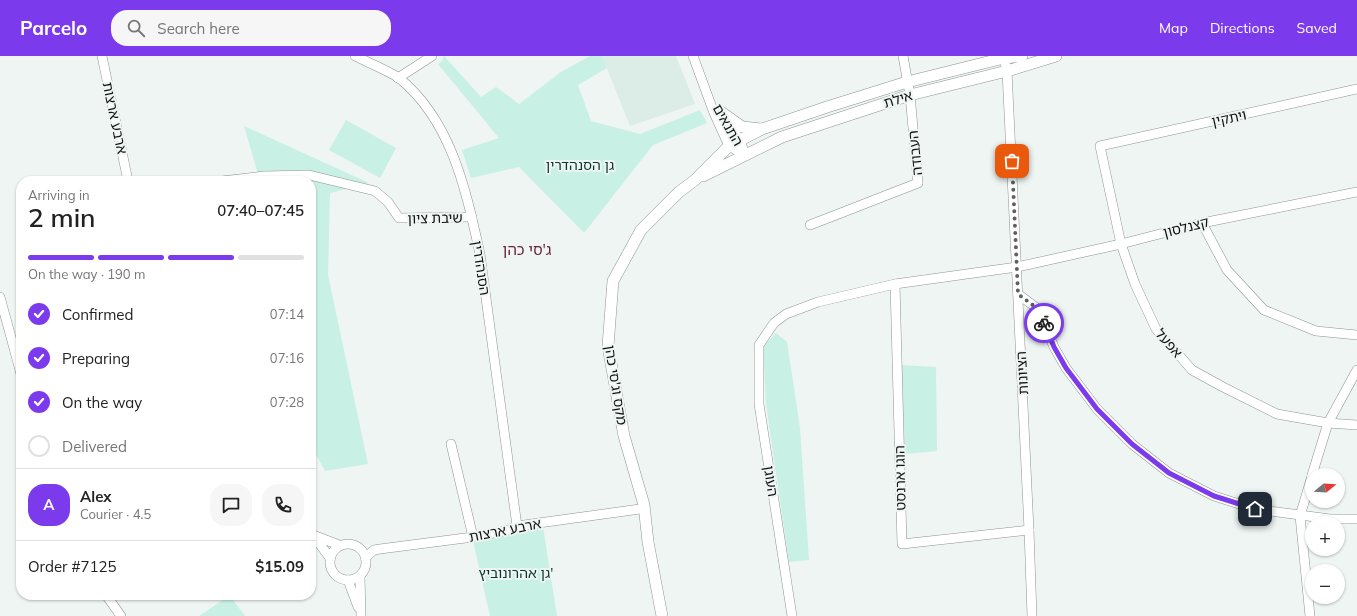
<!DOCTYPE html>
<html lang="en">
<head>
<meta charset="utf-8">
<style>
	:root { --surface:#fff; --page:#f6f6f6; --text:#222; --muted:#767676; --line:#e0e0e0; --accent:#7c3aed }
	body { margin:0; font-family:Mulish,"Noto Sans Hebrew",sans-serif; background:var(--page); color:var(--text); height:100vh; display:flex; flex-direction:column; font-size:15px; white-space:nowrap }
	* { box-sizing:border-box; margin:0 }
	p { font-size:13px; color:var(--muted) }
	.icon { flex:none; width:22px; height:22px; fill:none; stroke:currentColor; stroke-width:2; stroke-linecap:round; stroke-linejoin:round }
	.map { position:relative; flex:1; overflow:hidden }
	.panel { position:absolute; left:16px; top:120px; width:300px; height:424px; display:flex; flex-direction:column; background:var(--surface); border-radius:16px; box-shadow:0 1px 3px #0004 }
	.panel>* { flex:none }
	.needle { width:26px; rotate:72deg }
	.tools { position:absolute; left:1305px; top:412px; display:grid; gap:8px }
	.tools a { display:grid; place-items:center; width:40px; height:40px; border-radius:50%; background:var(--surface); box-shadow:0 1px 3px #0004; font-size:20px }
	.pin { position:absolute; display:grid; place-items:center; width:34px; height:34px; color:#fff; margin:-17px; border-radius:8px; box-shadow:0 2px 6px #0006 }
	.courier { position:absolute; display:grid; place-items:center; width:40px; height:40px; margin:-20px; border:3px solid #7c3aed; border-radius:50%; background:#fff; color:#222; box-shadow:0 1px 5px #0007 }
	.head em { font-style:normal; font-weight:600 }
	.head div { display:flex; flex-direction:column-reverse }
	.head { display:flex; align-items:center; justify-content:space-between; height:68px; padding:0 12px }
	h1 { font-size:26px; font-weight:600; line-height:30px }
	.bar { display:grid; grid-template-columns:repeat(4,1fr); gap:6px 4px; align-content:center; height:48px; padding:0 12px }
	.bar i { height:5px; border-radius:3px; background:var(--line) }
	.bar .on { background:var(--accent) }
	.bar p { grid-column:span 4 }
	.line { display:flex; align-items:center; gap:10px; padding:0 12px; border-top:1px solid var(--line) }
	.line div { flex:1 }
	.round { display:grid; place-items:center; flex:none; width:42px; height:42px; border-radius:16px; background:var(--page) }
	ol { padding:0 12px; list-style:none }
	li { display:flex; align-items:center; gap:12px; height:44px }
	li p { margin-inline-start:auto }
	li .icon { padding:4px; border-radius:50%; background:var(--accent); color:#fff; stroke-width:4 }
	li:last-child { color:var(--muted) }
	li i { width:22px; height:22px; border:2px solid var(--line); border-radius:50% }
	header { display:flex; align-items:center; gap:24px; box-sizing:border-box; height:56px; padding:0 20px; background:var(--accent); color:#fff }
	header strong { font-size:19px }
	nav { display:flex; gap:22px; margin-inline-start:auto; font-size:14px }
	.search { width:280px; height:36px; background:var(--page); display:flex; align-items:center; gap:10px; box-sizing:border-box; padding:0 14px; border-radius:16px; color:var(--muted); font-size:15px }
	.map>svg:first-child { display:block }
	.built { fill:#dcece7 }
	.green { fill:#c9f0e5 }
	.lines { fill:none; stroke-linecap:round; stroke-linejoin:round }
	.minor-casing { stroke:#8e9493; stroke-width:10 }
	.tertiary-casing { stroke:#8e9493; stroke-width:12 }
	.minor { stroke:#fff; stroke-width:9 }
	.tertiary { stroke:#fff; stroke-width:11 }
	.done { stroke:#5e6161; stroke-width:4; stroke-dasharray:0 7.2 }
	.route { stroke:#7c3aed; stroke-width:5 }
	.labels { text-anchor:middle; dominant-baseline:central; stroke-width:4; stroke-linejoin:round; paint-order:stroke }
	.street-label { font-size:14px; fill:#101212; stroke:#eef5f3 }
	.park-label { font-size:14px; fill:#09352c; stroke:#eef5f3 }
	.neighbourhood-label { font-size:15px; fill:#682439; stroke:#eef5f3 }
</style>
</head>
<body>
<header>
<strong>Parcelo</strong>
<div class="search"><svg class="icon" aria-label="search" viewBox="0 0 24 24"><circle cx="10" cy="10" r="6"/><path d="M15 15l6 6"/></svg>Search here</div>
<nav><a>Map</a><a>Directions</a><a>Saved</a></nav>
</header>
<div class="map">
<svg width="1357" height="560" viewBox="0 0 1357 560">
	<rect width="100%" height="100%" fill="#eef5f3"/>
	<polygon class="built" points="602,0 676,0 695,48 630,70"/>
	<g class="green">
		<polygon points="444,0 481,41 496,31 519,48 561,16 590,0 602,0 607,12 578,29 591,65 640,78 700,54 707,67 653,89 584,177 519,111 471,122 462,94 499,82 438,8 442,5"/>
		<polygon points="346,64 396,92 380,122 329,94"/>
		<polygon points="244,70 369,127 330,137 328,219 368,408 325,415 311,389 311,125 260,125"/>
		<polygon points="776,277 787,286 800,372 809,504 789,506 766,348 763,291"/>
		<polygon points="901,309 936,311 937,395 905,398"/>
		<polygon points="543,471 557,560 490,560 473,485"/>
		<polygon points="230,540 245,560 199,560 229,540"/>
	</g>
	<g class="lines">
		<g class="minor-casing">
			<g id="minor">
				<polyline points="102,0 128,125"/>
				<path d="M355 0C367 6 389 15 399 22 452 65 466 135 480 198L517 470"/>
				<polyline points="693,0 714,57 729,90 745,99"/>
				<polyline points="1004,2 1007,15 1029,474 1032,560"/>
				<polyline points="398,22 432,0"/>
				<polyline points="1357,33 1100,90 1121,188 1135,228 1156,273 1192,314 1223,331 1277,358 1328,367 1357,369"/>
				<polyline points="723,59 740,84 745,99"/>
				<polyline points="222,125 264,120 309,119 375,135 388,146 399,162 472,161"/>
				<polyline points="1202,167 1227,214 1264,254 1316,275 1357,279"/>
				<polyline points="810,169 918,127 910,39 903,0"/>
				<polyline points="895,228 902,488 1029,474"/>
				<polyline points="1018,238 1038,253 1054,291 1066,312 1097,353 1132,388 1169,417 1214,440 1255,453 1330,463 1357,463"/>
				<polyline points="0,241 21,318"/>
				<polyline points="451,388 473,481"/>
				<polyline points="1312,419 1328,367 1357,314"/>
				<polyline points="311,476 330,502"/>
				<polyline points="313,479 339,489"/>
				<circle cx="348" cy="506" r="18"/>
				<polyline points="366,501 374,494 380,493 473,481 508,474 517,470 640,453 644,449"/>
				<polyline points="360,520 361,560"/>
				<polyline points="348,524 358,551"/>
				<polyline points="106,539 121,560"/>
				<polyline points="792,560 759,348 759,289 774,267 786,258 818,246 895,228 1017,211 1121,188 1202,167 1357,136"/>
				<polyline points="1310,560 1300,460 1312,420"/>
			</g>
		</g>
		<g class="tertiary-casing">
			<g id="tertiary">
				<polyline points="721,56 742,71 761,73"/>
				<polyline points="703,120 782,81 910,39 1007,15 1056,0"/>
				<polyline points="662,560 648,486 644,449 624,380 608,290 613,225 641,174 679,136 695,124 729,90 762,73 827,51 907,26 1004,2 1022,0"/>
			</g>
		</g>
		<use href="#minor" class="minor"/>
		<use href="#tertiary" class="tertiary"/>
	</g>
	<g class="lines">
		<polyline class="done" points="1012,105 1018,238 1038,253 1044,267"/>
		<polyline class="route" points="1044,267 1054,291 1066,312 1097,353 1132,388 1169,417 1214,440 1255,453"/>
	</g>
	<g class="labels">
		<g class="street-label">
			<text transform="translate(898 43) rotate(-17)">אילת</text>
			<text transform="translate(115 62) rotate(78)">ארבע ארצות</text>
			<text transform="translate(1229 62) rotate(-12)">ויתקין</text>
			<text transform="translate(728 69) rotate(60)">התנאים</text>
			<text transform="translate(915 97) rotate(-96)">העבודה</text>
			<text transform="translate(435 162) rotate(-1)">שיבת ציון</text>
			<text transform="translate(1186 171) rotate(-14)">קצנלסון</text>
			<text transform="translate(481 212) rotate(81)">הסנהדרין</text>
			<text transform="translate(1169 287) rotate(49)">אפעל</text>
			<text transform="translate(1022 317) rotate(-93)">הציונות</text>
			<text transform="translate(616 329) rotate(81)">מקס וג'סי כהן</text>
			<text transform="translate(900 422) rotate(-91)">הוגו ארנסט</text>
			<text transform="translate(771 425) rotate(81)">העוגן</text>
			<text transform="translate(505 474) rotate(-11)">ארבע ארצות</text>
		</g>
		<g class="park-label">
			<text x="580" y="109">גן הסנהדרין</text>
			<text x="516" y="517">גן אהרונוביץ'</text>
		</g>
		<g class="neighbourhood-label">
			<text x="527" y="193">ג'סי כהן</text>
		</g>
	</g>
</svg>
<div class="tools">
<a><svg class="needle" viewBox="-14 -14 28 28"><path d="M0-13l5 13h-10z" fill="#e53935"/><path d="M0 13l5-13h-10z" fill="#767676"/></svg></a>
<a>+</a>
<a>−</a>
</div>
<div class="pin" style="left:1012px;top:105px;background:#ea580c"><svg class="icon" aria-label="bag" viewBox="0 0 24 24"><path d="M5 8h14l-1 12H6zM9 8a3 3 0 0 1 6 0"/></svg></div>
<div class="pin" style="left:1255px;top:453px;background:#1f2937"><svg class="icon" aria-label="home" viewBox="0 0 24 24"><path d="M3 11l9-7 9 7M6 9v11h12V9"/></svg></div>
<div class="courier" style="left:1044px;top:267px"><svg class="icon" aria-label="bike" viewBox="0 0 24 24"><circle cx="6" cy="16" r="4"/><circle cx="18" cy="16" r="4"/><path d="M6 16l4-8h5l3 8M10 8l3 8H6M13 5h3"/></svg></div>
<section class="panel">
<div class="head"><div><h1>2 min</h1><p>Arriving in</p></div><em>07:40–07:45</em></div>
<div class="bar"><i class="on"></i><i class="on"></i><i class="on"></i><i></i><p>On the way · 190 m</p></div>
<ol>
<li><svg class="icon" aria-label="check" viewBox="0 0 24 24"><path d="M5 12l5 5 9-10"/></svg>Confirmed<p>07:14</p></li>
<li><svg class="icon" aria-label="check" viewBox="0 0 24 24"><path d="M5 12l5 5 9-10"/></svg>Preparing<p>07:16</p></li>
<li><svg class="icon" aria-label="check" viewBox="0 0 24 24"><path d="M5 12l5 5 9-10"/></svg>On the way<p>07:28</p></li>
<li><i></i>Delivered</li>
</ol>
<div class="line" style="height:72px"><b class="round" style="background:var(--accent);color:#fff">A</b><div><b>Alex</b><p>Courier · 4.5</p></div><a class="round"><svg class="icon" aria-label="chat" viewBox="0 0 24 24"><path d="M4 5h16v11H9l-5 4z"/></svg></a><a class="round"><svg class="icon" aria-label="phone" viewBox="0 0 24 24"><path d="M5 4h4l2 5-3 2q2 4 5 5l2-3 5 2v4C11 20 4 13 5 4z"/></svg></a></div>
<div class="line" style="height:52px"><div>Order #7125</div><b>$15.09</b></div>
</section>
</div>
</body>
</html>
